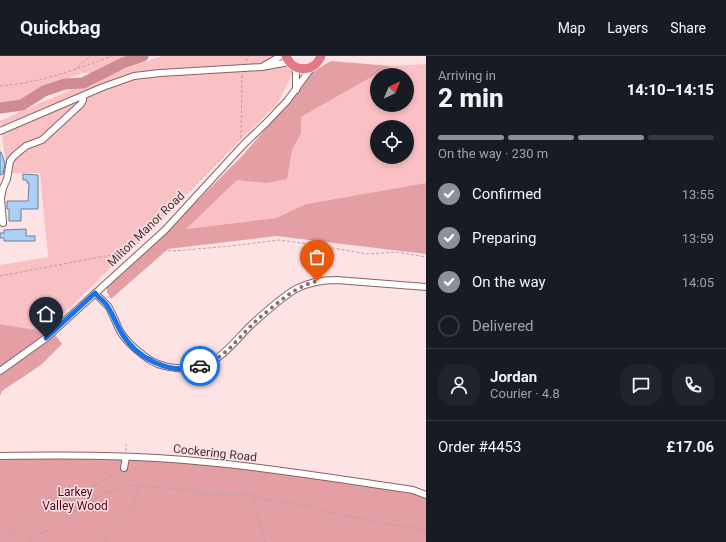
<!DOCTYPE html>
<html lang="en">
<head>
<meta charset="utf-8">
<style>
	:root { --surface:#171b24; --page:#20242c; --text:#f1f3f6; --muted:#9ea1a6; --line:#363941; --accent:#8c9099 }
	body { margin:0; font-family:Roboto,sans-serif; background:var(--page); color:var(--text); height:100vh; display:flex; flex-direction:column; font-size:15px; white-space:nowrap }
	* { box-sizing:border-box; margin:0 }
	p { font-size:13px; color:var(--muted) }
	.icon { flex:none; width:22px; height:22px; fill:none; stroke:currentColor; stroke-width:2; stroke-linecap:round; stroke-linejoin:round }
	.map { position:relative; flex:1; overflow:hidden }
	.side { display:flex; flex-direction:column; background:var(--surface); width:300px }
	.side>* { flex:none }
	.needle { width:26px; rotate:44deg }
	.controls { position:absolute; left:370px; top:12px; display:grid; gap:8px }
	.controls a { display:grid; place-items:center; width:44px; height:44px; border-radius:50%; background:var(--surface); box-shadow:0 2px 6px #0003; font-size:20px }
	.pin { position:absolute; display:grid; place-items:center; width:34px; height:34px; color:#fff; margin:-41px -17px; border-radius:50% 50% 50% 0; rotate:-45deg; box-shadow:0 0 4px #0007 }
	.pin .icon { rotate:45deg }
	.courier { position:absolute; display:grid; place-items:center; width:40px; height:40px; margin:-20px; border:3px solid #1a73e8; border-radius:50%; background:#fff; color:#222; box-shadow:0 1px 5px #0007 }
	.overview em { font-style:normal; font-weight:800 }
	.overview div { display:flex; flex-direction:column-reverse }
	.overview { display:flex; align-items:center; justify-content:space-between; height:68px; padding:0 12px }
	h1 { font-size:26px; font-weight:800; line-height:30px }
	.bar { display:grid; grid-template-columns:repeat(4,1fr); gap:6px 4px; align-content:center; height:48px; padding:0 12px }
	.bar i { height:5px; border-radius:3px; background:var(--line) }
	.bar .selected { background:var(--accent) }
	.bar p { grid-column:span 4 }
	.line { display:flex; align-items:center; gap:10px; padding:0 12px; border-top:1px solid var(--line) }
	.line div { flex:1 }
	.round { display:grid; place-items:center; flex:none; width:42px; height:42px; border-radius:16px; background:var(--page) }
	ol { padding:0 12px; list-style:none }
	li { display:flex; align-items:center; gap:12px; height:44px }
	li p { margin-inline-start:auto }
	li .icon { padding:4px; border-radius:50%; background:var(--accent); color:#fff; stroke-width:4 }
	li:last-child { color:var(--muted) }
	li i { width:22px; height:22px; border:2px solid var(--line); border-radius:50% }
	header { display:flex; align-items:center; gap:24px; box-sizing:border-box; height:56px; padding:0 20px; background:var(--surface); border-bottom:1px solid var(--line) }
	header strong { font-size:19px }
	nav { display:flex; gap:22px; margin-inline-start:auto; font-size:14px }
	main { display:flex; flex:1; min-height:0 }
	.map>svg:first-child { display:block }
	.green { fill:#fac1c5; fill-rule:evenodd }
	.forest { fill:#e49fa5 }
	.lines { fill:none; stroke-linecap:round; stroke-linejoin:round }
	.river { stroke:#ce8b91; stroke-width:11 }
	.building { fill:#abcff5; stroke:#68819a }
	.minor-casing { stroke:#876265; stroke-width:8 }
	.highway-casing { stroke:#fff; stroke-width:10 }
	.path { stroke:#b7a0a1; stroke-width:1; stroke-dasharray:3 2; stroke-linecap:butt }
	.minor { stroke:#fff; stroke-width:6 }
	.highway { stroke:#e17a86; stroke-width:9 }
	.done { stroke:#836f70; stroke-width:4; stroke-dasharray:0 7.2 }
	.route { stroke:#1a73e8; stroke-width:5 }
	.labels { text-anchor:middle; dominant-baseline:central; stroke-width:3; stroke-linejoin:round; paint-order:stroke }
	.street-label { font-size:12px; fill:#413031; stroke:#fde3e4 }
	.park-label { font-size:12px; fill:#530118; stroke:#fde3e4 }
</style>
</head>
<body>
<header>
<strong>Quickbag</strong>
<nav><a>Map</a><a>Layers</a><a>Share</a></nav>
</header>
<main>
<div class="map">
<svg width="426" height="486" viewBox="0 0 426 486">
	<rect width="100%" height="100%" fill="#fde3e4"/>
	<g class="green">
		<polygon points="0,0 135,0 93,17 82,17 47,31 24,44 10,48 0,46"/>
		<path d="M162 0H282L292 18 278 47 42 279 35 274 0 268V209L48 201 40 117H7L0 65C53 41 107 18 162 0Z"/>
		<path d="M426 8V127L306 148 276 162 185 173 301 61 391 10ZM377 19H407V49H377ZM377 71H407V101H377Z"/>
	</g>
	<g class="forest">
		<polygon points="331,5 391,10 301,61 301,77 292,94 287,123 267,127 237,124 186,173 276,162 306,148 426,127 426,198 276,180 168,193 111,243 107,236 107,230 161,181 243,99 303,29 312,16"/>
		<polygon points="0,268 36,274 48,283 54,277 62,288 41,309 2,335 0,340"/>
		<path d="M16 400C80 402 145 403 209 409 277 415 345 426 413 436L426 441V486H0V402Z"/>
	</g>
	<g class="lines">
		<polyline class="river" points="0,52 22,49 44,35 65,28 83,27 123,7 143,0"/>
	</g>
	<g class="building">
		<polygon points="0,96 1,96 5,108 3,118 0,119"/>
		<polygon points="23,118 38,119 38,153 21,153 21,165 9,165 9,153 7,153 7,145 28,145 29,127 27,127 27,124 23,124"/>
		<polygon points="26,173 26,180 35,180 35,185 4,185 4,182 0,182 0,177 4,177 4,174"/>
	</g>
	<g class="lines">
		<g class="minor-casing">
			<g id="minor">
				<polyline points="265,9 281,0"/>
				<polyline points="294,11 296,17 296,34"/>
				<polyline points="0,75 103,31 134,20 160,17 262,11 289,6"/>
				<polyline points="3,167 1,142 3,132 7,123 10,105 14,100 26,90 42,84 81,48 83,44 83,40"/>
				<path d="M95 237C99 241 104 246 108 250 113 258 116 267 120 275 125 284 135 293 143 299 152 307 164 311 176 312 213 317 228 292 251 269 262 259 283 240 296 233 309 226 322 224 337 224L426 231"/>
				<polyline points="0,315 46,282 165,174 244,88 266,67 287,45 312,11"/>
				<path d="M0 400C69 399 137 399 206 406 275 412 344 424 413 434L426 439"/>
				<polyline points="124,412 126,401"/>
			</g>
		</g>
		<g class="highway-casing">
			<path id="highway" d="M286 0C293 17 314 17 321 0"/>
		</g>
		<g class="path">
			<polyline points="246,5 249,0"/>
			<polyline points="74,14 90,0"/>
			<path d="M0 30C39 27 75 14 112 0"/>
			<polyline points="241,82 242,18"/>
			<polyline points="153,193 173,195 231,190 279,184 316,189 367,198 397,196 426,201"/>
			<polyline points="130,195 225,99"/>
			<polyline points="0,220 132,195"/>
			<polyline points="126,395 126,388"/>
			<polyline points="253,440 265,486"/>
			<polyline points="0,483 119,415"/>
			<polyline points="29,486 31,481 46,475 101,439 126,429 192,434 204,439 249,438 266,443 308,450 328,456 394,469 426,474"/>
			<path d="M105 486 107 479C128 463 131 455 139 430"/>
		</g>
		<use href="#minor" class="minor"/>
		<use href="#highway" class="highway"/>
	</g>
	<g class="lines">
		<path class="done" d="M200 310C222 304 234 287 250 271 256 264 263 259 270 253 285 241 298 230 317 225"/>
		<path class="route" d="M46 282 95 237C99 242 105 246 108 251 113 259 116 267 121 276 136 302 170 320 200 310"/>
	</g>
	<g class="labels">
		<g class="street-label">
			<text transform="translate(146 173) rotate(-44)">Milton Manor Road</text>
			<text transform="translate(215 397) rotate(6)">Cockering Road</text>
		</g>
		<g class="park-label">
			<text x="75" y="436">Larkey<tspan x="75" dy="14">Valley Wood</tspan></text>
		</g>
	</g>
</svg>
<div class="controls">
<a><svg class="needle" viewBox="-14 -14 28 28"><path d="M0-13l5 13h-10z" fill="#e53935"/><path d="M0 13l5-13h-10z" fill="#9ea1a6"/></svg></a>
<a><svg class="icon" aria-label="locate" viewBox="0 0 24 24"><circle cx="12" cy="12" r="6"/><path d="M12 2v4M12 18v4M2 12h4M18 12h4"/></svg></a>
</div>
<div class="pin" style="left:317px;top:225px;background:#ea580c"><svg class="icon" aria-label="bag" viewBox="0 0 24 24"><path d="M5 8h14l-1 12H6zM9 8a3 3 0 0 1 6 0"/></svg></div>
<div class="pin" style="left:46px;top:282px;background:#1f2937"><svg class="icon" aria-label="home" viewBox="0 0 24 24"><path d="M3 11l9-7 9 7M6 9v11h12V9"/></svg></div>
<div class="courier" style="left:200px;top:310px"><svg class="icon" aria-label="car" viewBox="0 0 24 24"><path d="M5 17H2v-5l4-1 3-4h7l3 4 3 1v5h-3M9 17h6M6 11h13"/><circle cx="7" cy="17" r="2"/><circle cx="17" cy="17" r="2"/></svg></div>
</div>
<section class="side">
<div class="overview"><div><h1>2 min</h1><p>Arriving in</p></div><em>14:10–14:15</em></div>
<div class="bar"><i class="selected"></i><i class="selected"></i><i class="selected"></i><i></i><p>On the way · 230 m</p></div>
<ol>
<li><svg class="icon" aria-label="check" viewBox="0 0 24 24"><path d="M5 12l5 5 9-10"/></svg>Confirmed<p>13:55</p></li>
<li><svg class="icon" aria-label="check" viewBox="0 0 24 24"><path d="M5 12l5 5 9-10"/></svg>Preparing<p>13:59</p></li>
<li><svg class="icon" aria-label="check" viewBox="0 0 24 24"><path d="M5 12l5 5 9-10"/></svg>On the way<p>14:05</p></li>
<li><i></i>Delivered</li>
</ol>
<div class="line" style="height:72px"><a class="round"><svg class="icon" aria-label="person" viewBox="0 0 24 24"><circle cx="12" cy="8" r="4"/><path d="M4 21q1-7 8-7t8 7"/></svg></a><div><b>Jordan</b><p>Courier · 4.8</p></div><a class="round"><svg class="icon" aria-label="chat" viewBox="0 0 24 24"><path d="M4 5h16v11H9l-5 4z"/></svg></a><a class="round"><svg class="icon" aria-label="phone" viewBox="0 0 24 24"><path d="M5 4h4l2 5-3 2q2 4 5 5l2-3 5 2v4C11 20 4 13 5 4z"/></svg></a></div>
<div class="line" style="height:52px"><div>Order #4453</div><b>£17.06</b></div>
</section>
</main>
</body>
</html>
